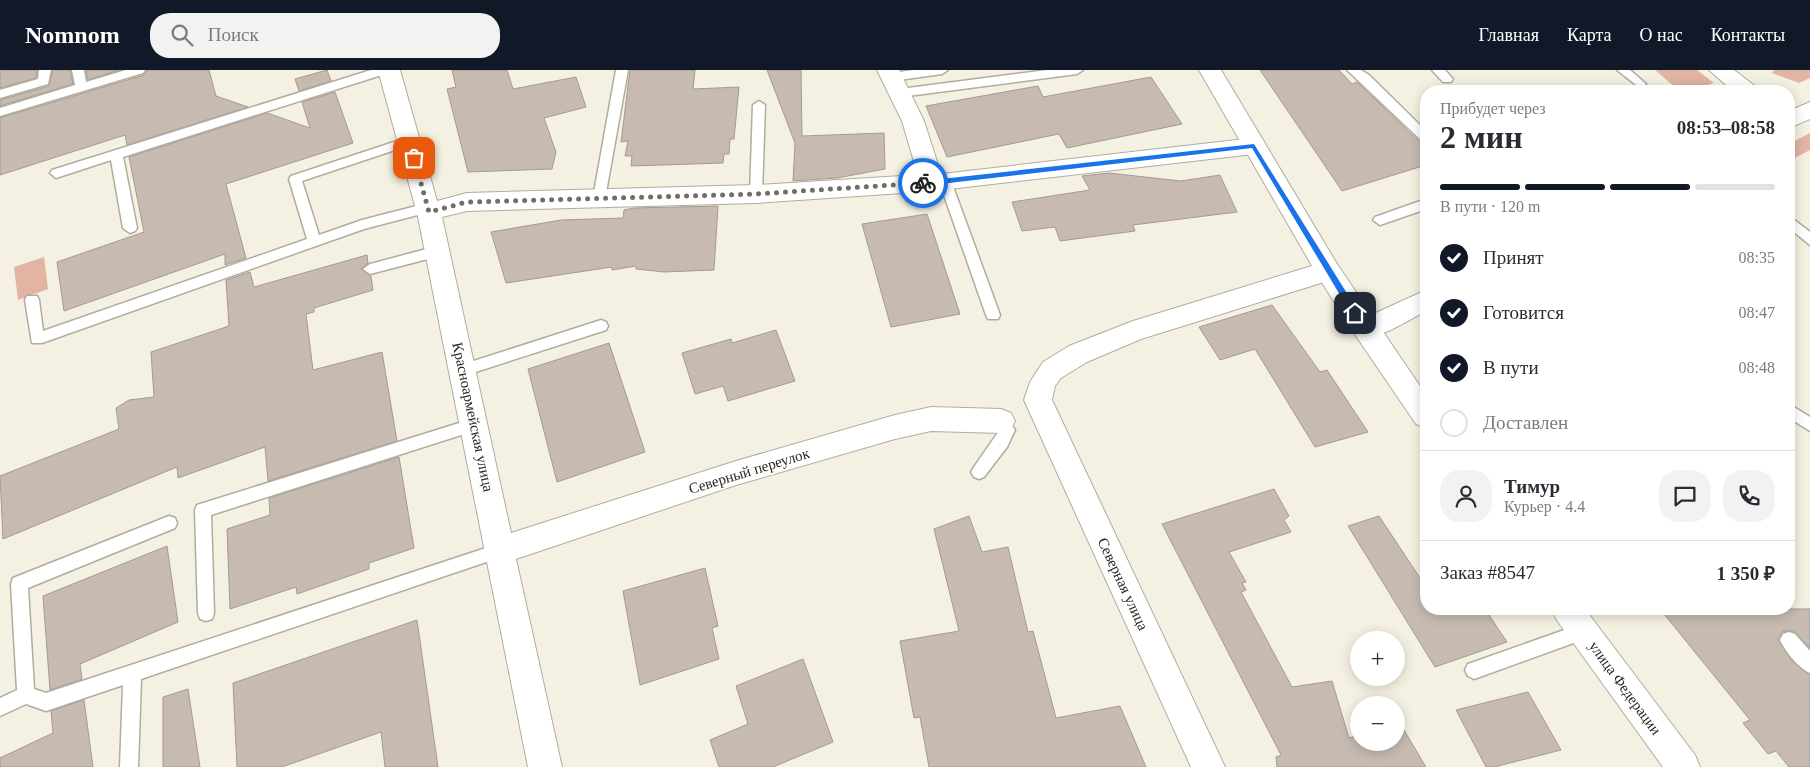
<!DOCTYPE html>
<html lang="ru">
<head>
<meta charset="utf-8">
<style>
	:root { --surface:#fff; --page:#f2f2f3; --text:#2b2b33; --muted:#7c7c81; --line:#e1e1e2; --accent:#111827 }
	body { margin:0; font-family:"Times New Roman",serif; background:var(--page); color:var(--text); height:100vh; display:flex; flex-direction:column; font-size:19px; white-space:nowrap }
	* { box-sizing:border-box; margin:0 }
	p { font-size:16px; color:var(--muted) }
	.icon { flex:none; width:28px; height:28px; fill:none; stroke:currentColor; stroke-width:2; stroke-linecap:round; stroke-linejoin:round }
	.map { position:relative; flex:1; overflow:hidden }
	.sheet { position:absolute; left:1420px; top:15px; width:375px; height:530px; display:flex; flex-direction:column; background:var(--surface); border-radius:20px; box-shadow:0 2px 12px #0003 }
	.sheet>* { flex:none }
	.fabs { position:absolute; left:1350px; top:561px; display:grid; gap:10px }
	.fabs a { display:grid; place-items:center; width:55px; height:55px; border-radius:50%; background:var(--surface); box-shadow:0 2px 12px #0003; font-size:25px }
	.pin { position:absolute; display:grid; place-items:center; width:42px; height:42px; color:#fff; margin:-21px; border-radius:10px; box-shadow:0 2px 8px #0006 }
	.courier { position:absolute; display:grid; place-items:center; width:50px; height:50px; margin:-25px; border:4px solid #1a73e8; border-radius:50%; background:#fff; color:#222; box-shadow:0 1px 6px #0007 }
	.overview em { font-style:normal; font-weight:700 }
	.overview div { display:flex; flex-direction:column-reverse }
	.overview { display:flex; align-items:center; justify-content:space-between; height:85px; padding:0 20px }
	h1 { font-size:32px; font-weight:700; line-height:38px }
	.bar { display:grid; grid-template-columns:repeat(4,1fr); gap:8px 5px; align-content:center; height:60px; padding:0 20px }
	.bar i { height:6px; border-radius:4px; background:var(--line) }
	.bar .on { background:var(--accent) }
	.bar p { grid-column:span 4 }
	.line { display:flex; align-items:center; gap:12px; padding:0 20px; border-top:1px solid var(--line) }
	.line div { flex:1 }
	.round { display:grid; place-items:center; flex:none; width:52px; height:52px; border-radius:20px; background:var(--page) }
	ol { padding:0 20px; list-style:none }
	li { display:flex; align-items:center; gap:15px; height:55px }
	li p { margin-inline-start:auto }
	li .icon { padding:5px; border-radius:50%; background:var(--accent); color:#fff; stroke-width:4 }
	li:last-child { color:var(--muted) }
	li i { width:28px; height:28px; border:2px solid var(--line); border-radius:50% }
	header { display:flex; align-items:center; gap:30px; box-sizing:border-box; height:70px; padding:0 25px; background:var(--accent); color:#fff }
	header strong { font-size:24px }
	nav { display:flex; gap:28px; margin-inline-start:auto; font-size:18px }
	.search { width:350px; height:45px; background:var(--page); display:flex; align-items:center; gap:12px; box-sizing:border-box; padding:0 18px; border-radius:20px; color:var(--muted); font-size:19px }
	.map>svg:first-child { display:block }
	.green { fill:#e1b4a4 }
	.building { fill:#c7bbb1; stroke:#a59a8f }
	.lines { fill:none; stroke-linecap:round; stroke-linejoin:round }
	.service-casing { stroke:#b0ac9e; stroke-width:3 }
	.minor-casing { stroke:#b0ac9e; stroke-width:2 }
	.tertiary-casing { stroke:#b0ac9e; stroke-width:2 }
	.secondary-casing { stroke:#b0ac9e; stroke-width:2 }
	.service { fill:#fff; fill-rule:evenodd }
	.minor { fill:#fff; fill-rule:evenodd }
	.tertiary { fill:#fff; fill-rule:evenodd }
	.secondary { fill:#fff; fill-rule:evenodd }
	.route { fill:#1a73e8 }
	.done { stroke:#706e65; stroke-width:5; stroke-dasharray:0 9 }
	.labels { text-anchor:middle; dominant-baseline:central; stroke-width:4; stroke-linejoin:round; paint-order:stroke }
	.street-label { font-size:15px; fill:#282721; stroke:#fefefe }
</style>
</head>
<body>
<header>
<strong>Nomnom</strong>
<div class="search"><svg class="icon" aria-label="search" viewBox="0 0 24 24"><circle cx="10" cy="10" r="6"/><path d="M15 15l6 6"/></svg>Поиск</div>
<nav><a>Главная</a><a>Карта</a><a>О нас</a><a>Контакты</a></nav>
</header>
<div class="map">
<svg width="1810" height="697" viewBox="0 0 1810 697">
	<rect width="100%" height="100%" fill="#f5f1e2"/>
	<g class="green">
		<path d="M1655 0H1697L1714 13C1679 24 1682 23 1655 0Z"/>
		<polygon points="1774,0 1810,0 1810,8 1799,13 1772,3"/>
		<polygon points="1810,63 1810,80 1789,91 1789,74"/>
		<polygon points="44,187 48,219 18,230 14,197"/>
	</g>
	<g class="building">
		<polygon points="0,0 37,0 36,8 0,18"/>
		<polygon points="53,0 70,0 73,14 0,36 0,30 49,16"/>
		<polygon points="86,0 119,0 88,10"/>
		<polygon points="147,0 209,0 216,26 248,37 127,75 125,65 0,105 0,48 144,5"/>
		<polygon points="327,0 331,11 299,21 295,9"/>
		<polygon points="452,0 507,0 513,19 576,7 586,37 544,48 556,82 552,99 468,102 447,19 456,17"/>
		<polygon points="630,0 695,0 693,19 739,17 734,69 730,69 729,84 724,84 723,93 631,96 632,86 625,86 628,71 621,72"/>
		<polygon points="767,0 801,0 802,66 884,63 885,99 837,108 793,111 795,73"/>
		<polygon points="1260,0 1339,0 1352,14 1357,12 1426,78 1426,95 1342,121"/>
		<polygon points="1151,7 1182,54 1067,78 1059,64 947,87 926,36 1038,16 1043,27"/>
		<polygon points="335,22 353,73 226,114 246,188 225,195 225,184 64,241 57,192 144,162 129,87 267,43 310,58 302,32"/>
		<polygon points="1109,103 1181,111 1220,105 1237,142 1133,155 1135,161 1060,171 1055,157 1022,161 1012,132 1090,120 1082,106"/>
		<polygon points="718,136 714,200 664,202 636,199 636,196 612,200 612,197 506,213 491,162 561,150 623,148 624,140 634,138"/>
		<polygon points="927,144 960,244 891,257 862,154"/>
		<polygon points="367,185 368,193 361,199 371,206 373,220 314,238 314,242 306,244 313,300 382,282 397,371 268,411 265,377 178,408 177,397 3,469 0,406 119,359 116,338 129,330 154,327 151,282 229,256 226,210 250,202 254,217"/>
		<polygon points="1272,235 1320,302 1327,300 1368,362 1315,377 1255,279 1220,290 1199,257"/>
		<polygon points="776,260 795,311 728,331 723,316 695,324 682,283 731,269 732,273"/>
		<polygon points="609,273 645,382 557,412 528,299"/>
		<polygon points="399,387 414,478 369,493 369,499 297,524 296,517 230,539 227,459 270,445 269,428"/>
		<polygon points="1274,419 1289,446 1284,450 1291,462 1229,482 1246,512 1242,513 1246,520 1241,522 1292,617 1332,611 1349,668 1359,665 1359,672 1396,672 1396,656 1401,655 1426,697 1277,697 1276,687 1281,685 1162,454"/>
		<polygon points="969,446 982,482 1008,477 1028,562 1033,561 1056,648 1120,636 1146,697 929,697 920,647 914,648 900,571 959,561 934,459"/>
		<polygon points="1379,446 1426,517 1426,539 1485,539 1507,572 1435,597 1348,456"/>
		<polygon points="167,476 178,552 80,594 82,609 50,620 43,526"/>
		<polygon points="705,498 718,556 712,558 719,589 640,615 623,521"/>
		<polygon points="1660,539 1810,539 1810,578 1796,563 1790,560 1782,562 1778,569 1791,590 1810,605 1810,697 1789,697 1776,681 1768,684 1743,653 1750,650"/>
		<polygon points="417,550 438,697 385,697 381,662 282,697 237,697 233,613"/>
		<polygon points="803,589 833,672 773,697 719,697 710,670 748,654 736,616"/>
		<polygon points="188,619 200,697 163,697 163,627"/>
		<polygon points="1528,622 1561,680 1494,697 1486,697 1456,640"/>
		<polygon points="84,630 93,697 0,697 0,688 53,663 51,641"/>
	</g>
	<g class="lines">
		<g class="service-casing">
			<g id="service">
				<polygon points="39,0 51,0 48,14 0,28 0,20 38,9"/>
				<polygon points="72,0 84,0 86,12 126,0 145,0 143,3 0,46 0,38 75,15"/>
				<polygon points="371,0 390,0 388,3 123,87 137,158 135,161 130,163 123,158 111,90 56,108 50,103 52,100"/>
				<polygon points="616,0 628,0 605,128 599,133 593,128"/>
				<polygon points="914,0 948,0 942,4 892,11 886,7 892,3"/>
				<polygon points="1047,0 1083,0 1077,4 900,27 894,23 900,19"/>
				<polygon points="1347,0 1361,0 1369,5 1426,61 1426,72 1422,71"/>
				<polygon points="1432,0 1445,0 1453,9 1451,12 1443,12"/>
				<polygon points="1617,0 1630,0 1646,14 1640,18"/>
				<polygon points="759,31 765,35 762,124 756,129 750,124 753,35"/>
				<polygon points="409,67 413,68 415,71 413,74 302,111 319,165 362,150 428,133 433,135 434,138 433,141 364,159 42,273 32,273 25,230 27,226 37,226 39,230 43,261 307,169 289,109 291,106"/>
				<polygon points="945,106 951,111 1000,245 998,249 988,249 986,245 939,111"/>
				<polygon points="1426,129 1426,139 1380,155 1373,150 1375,147"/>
				<polygon points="1789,146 1810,162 1810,175 1789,158"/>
				<polygon points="438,176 445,181 443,185 370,204 363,199 370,194"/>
				<polygon points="601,250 606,252 608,256 606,260 463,306 458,304 456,300 458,296"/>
				<polygon points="1789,334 1810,347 1810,361 1789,348"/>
				<polygon points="1001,345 1006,346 1015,360 1007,377 984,407 979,409 974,407 971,402 974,397 999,361 993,351 996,346"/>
				<polygon points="475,348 480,349 483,354 480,359 211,445 214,543 212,549 206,551 200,549 198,543 195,440 197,435"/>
				<polygon points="169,446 175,448 177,453 175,458 28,518 34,619 46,623 501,473 507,475 509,480 507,485 501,487 141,609 138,697 120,697 123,615 46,641 26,634 0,646 0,628 17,620 11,514 13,508"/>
				<polygon points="1584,553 1590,555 1593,561 1590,567 1474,609 1468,606 1465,600 1468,594"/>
				<path d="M1789 562 1795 564 1810 581V603C1798 598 1785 581 1780 570L1783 564Z"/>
			</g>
		</g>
		<g class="minor-casing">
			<g id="minor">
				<polygon points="378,0 400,0 437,131 467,123 756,115 918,105 902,51 877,0 899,0 924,51 941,104 1254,68 1262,70 1265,76 1262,82 1254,84 932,121 756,133 467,141 442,147 511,463 736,391 895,345 931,337 1001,339 1011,343 1015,351 1011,359 1001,363 931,361 895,369 736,415 516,489 562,697 528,697 418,147"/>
				<polygon points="1709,0 1734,0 1755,16 1758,21 1733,21"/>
				<polygon points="1328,191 1337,194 1340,201 1337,208 1141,269 1087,292 1061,308 1055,316 1052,330 1225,697 1191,697 1024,330 1030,312 1043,292 1069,276 1133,251"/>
			</g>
		</g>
		<g class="tertiary-casing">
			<g id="tertiary">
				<polygon points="1810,32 1810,49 1789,58 1789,41"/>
				<path d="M1426 220V241C1408 250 1375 273 1356 266L1352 259 1356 252Z"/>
			</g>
		</g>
		<g class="secondary-casing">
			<g id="secondary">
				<polygon points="1199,0 1221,0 1337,194 1426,325 1426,358 1416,354 1356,266 1319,208"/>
				<polygon points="1552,539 1585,539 1695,685 1700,697 1663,697 1556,549"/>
			</g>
		</g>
		<use href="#service" class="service"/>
		<use href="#minor" class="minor"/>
		<use href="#tertiary" class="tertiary"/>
		<use href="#secondary" class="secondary"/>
	</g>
	<polygon class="route" points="1254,74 1358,241 1358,245 1352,245 1252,78 923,116 920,113 923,111"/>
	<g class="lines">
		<polyline class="done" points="414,88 429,142 467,132 756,124 923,113"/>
	</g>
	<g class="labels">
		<g class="street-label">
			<text transform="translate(473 347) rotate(78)">Красноармейская улица</text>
			<text transform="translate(749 401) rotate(-17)">Северный переулок</text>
			<text transform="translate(1123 514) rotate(65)">Северная улица</text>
			<text transform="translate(1625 618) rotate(54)">улица Федерации</text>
		</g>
	</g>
</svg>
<div class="fabs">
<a>+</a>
<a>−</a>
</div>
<div class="pin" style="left:414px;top:88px;background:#ea580c"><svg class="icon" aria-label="bag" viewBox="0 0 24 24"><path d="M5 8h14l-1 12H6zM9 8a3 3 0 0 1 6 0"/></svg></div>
<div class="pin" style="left:1355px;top:243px;background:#1f2937"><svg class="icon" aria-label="home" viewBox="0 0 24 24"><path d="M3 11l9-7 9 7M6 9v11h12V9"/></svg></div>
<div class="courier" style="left:923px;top:113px"><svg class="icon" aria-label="bike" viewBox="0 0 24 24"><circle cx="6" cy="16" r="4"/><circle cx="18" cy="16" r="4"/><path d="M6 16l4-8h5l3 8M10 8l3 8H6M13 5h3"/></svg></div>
<section class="sheet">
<div class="overview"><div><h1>2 мин</h1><p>Прибудет через</p></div><em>08:53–08:58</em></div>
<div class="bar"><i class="on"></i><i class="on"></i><i class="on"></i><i></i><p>В пути · 120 m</p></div>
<ol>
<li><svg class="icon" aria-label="check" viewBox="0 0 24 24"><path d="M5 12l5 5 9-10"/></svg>Принят<p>08:35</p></li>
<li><svg class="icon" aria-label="check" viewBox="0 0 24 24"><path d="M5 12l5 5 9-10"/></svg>Готовится<p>08:47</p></li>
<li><svg class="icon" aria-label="check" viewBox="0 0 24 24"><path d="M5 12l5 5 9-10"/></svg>В пути<p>08:48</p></li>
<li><i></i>Доставлен</li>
</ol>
<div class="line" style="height:90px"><a class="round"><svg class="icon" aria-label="person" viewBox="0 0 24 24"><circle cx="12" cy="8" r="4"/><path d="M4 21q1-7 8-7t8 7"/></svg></a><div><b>Тимур</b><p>Курьер · 4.4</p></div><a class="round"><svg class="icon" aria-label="chat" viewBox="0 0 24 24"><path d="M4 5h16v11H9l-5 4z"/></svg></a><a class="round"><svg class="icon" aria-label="phone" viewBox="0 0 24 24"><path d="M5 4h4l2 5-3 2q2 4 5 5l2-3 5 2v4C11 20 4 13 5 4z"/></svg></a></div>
<div class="line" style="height:65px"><div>Заказ #8547</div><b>1 350 ₽</b></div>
</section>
</div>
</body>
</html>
